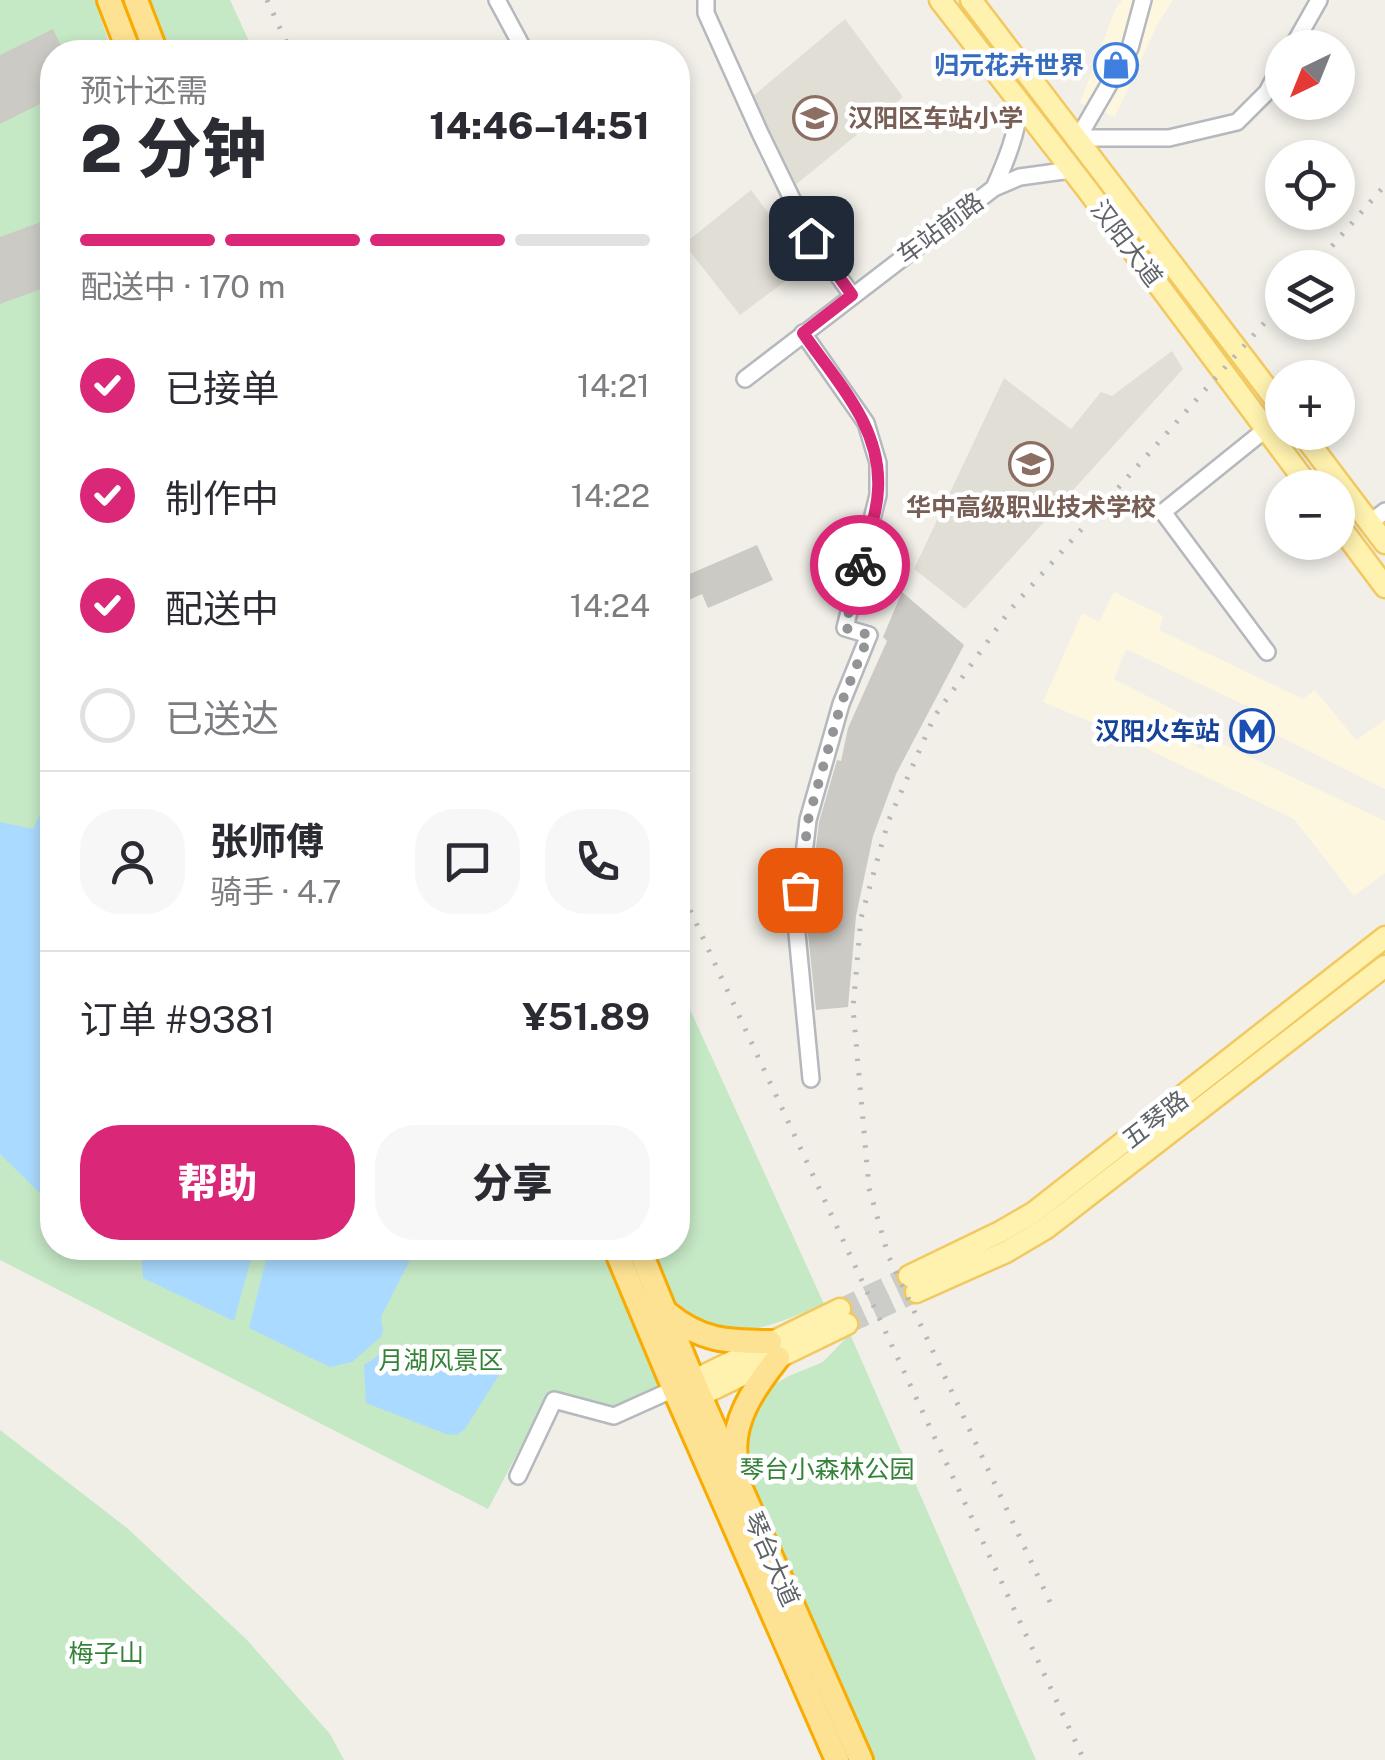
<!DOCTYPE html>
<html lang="zh">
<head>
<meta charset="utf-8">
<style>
	:root { --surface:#fff; --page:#f7f7f7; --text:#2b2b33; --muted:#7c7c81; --line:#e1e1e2; --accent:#db2777 }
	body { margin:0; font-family:"Public Sans","Noto Sans SC",sans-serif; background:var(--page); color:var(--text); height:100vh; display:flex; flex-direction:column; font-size:38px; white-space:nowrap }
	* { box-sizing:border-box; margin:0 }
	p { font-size:32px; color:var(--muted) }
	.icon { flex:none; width:55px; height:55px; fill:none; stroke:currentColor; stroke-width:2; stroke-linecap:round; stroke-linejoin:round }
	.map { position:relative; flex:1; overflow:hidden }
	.panel { position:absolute; left:40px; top:40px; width:650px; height:1220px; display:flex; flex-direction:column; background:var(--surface); border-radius:40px; box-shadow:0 5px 15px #0003 }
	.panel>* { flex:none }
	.needle { width:65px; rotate:223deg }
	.controls { position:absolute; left:1265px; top:30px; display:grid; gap:20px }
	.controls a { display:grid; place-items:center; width:90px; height:90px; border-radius:50%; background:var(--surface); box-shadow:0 5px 15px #0003; font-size:50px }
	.pin { position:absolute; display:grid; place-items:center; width:85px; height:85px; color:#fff; margin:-42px; border-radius:20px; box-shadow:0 5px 15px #0006 }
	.courier { position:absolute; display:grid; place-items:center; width:100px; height:100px; margin:-50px; border:8px solid #db2777; border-radius:50%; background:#fff; color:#222; box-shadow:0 2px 12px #0007 }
	.overview em { font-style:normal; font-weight:800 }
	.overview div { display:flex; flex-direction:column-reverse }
	.overview { display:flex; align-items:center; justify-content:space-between; height:170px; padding:0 40px }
	h1 { font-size:65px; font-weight:800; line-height:75px }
	.bar { display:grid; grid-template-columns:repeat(4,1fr); gap:15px 10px; align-content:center; height:120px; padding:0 40px }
	.bar i { height:12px; border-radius:8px; background:var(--line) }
	.bar .active { background:var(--accent) }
	.bar p { grid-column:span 4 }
	.line { display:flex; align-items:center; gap:25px; padding:0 40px; border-top:2px solid var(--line) }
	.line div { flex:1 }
	.round { display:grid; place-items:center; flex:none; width:105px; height:105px; border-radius:40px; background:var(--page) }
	ol { padding:0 40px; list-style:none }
	li { display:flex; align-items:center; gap:30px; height:110px }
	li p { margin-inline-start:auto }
	li .icon { padding:10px; border-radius:50%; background:var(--accent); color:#fff; stroke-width:4 }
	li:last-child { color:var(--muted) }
	li i { width:55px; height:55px; border:5px solid var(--line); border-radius:50% }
	.primary-button { display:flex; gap:20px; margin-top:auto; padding:20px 40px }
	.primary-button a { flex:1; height:115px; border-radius:40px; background:var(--accent); color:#fff; font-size:40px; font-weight:800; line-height:115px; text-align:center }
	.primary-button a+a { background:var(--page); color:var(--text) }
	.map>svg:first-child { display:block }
	.commercial { fill:#fef7e0 }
	.education { fill:#e1ded6 }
	.green { fill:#c5e8c5 }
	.water { fill:#aadaff }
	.building { fill:#cccac5 }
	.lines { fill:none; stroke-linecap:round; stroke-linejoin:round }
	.major-tunnel { stroke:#ccccc8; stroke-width:20; stroke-dasharray:20 10; stroke-linecap:butt }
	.minor-casing { stroke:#b5b8bc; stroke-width:20 }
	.major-casing { stroke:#f2c960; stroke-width:25 }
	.highway-casing { stroke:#f9ab00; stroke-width:28 }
	.minor { stroke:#fff; stroke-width:15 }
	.major { stroke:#fff2af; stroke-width:20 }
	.highway { stroke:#fde293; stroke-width:22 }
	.rail { stroke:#b6b7b8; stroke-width:5; stroke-dasharray:2.5 12; stroke-linecap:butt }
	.done { stroke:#929495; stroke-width:10; stroke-dasharray:0 18 }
	.route { stroke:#db2777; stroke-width:12 }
	.labels { text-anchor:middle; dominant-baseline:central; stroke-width:9; stroke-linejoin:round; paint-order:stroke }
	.shop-label { font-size:25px; font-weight:bold; fill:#366cbe; stroke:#fff; text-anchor:end }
	.education-label { font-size:25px; font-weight:bold; fill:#785e54; stroke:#fff; text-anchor:start }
	.street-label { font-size:25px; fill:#5f6368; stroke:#fff }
	.transit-label { font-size:25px; font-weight:bold; fill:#164399; stroke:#fff; text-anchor:end }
	.park-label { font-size:25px; fill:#348238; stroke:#fff }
</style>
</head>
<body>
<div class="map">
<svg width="1385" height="1760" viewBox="0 0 1385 1760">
	<rect width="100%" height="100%" fill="#f1efe8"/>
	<g class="commercial">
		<polygon points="1122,0 1173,0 1156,27 1115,117 1080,103 1115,10"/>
		<polygon points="1114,592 1163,616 1159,630 1303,699 1315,690 1356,740 1385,720 1385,789 1259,726 1264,714 1126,649 1114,679 1184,715 1177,736 1203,750 1210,738 1385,821 1385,873 1354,896 1294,819 1089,721 1043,702 1082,613 1099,622"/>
	</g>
	<g class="education">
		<polygon points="845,19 903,97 788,191 746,102"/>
		<polygon points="751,190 790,242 803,236 819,256 740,315 684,244"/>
		<polygon points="1172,351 1183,369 965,609 914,569 1004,378 1071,429 1101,392 1112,396"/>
	</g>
	<g class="green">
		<polygon points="0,0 95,0 112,52 52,52 52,1248 604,1248 662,1385 613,1407 551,1390 488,1509 0,1260"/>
		<polygon points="144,0 230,0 254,52 165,52"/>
		<path d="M678 983 824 1304C777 1324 717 1352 676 1306 663 1291 657 1265 650 1248H678Z"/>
		<polygon points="850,1334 1036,1760 874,1760 745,1469 744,1430 768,1388 789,1376 823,1362"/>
		<polygon points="0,1430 127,1528 246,1639 330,1734 344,1760 0,1760"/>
	</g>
	<g class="water">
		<polygon points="52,790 52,1205 0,1154 0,822 33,829"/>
		<polygon points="141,1248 254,1248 234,1321 143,1278"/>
		<polygon points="269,1248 416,1248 381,1317 383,1332 381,1337 352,1362 330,1367 249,1328"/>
		<path d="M393 1346C406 1350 411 1365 424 1371L495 1355 504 1367 465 1429 457 1435 446 1434 366 1403 364 1365Z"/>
	</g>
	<g class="building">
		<polygon points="53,29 64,52 52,52 52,98 0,124 0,55"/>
		<polygon points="52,218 52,285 0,304 0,237"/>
		<polygon points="757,545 773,580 708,608 702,594 678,605 678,579"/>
		<polygon points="902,592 964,645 896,774 873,836 856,916 848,1007 816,1010 807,924 819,822 837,760 841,761 848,728 887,641 883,637"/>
	</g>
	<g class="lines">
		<g class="major-tunnel">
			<polyline points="840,1309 909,1276"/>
			<polyline points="847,1324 916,1292"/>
		</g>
		<g class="minor-casing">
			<g id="minor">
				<polyline points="497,0 525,52"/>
				<polyline points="706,0 706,13 760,133 811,238 852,295"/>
				<polyline points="1143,0 1130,48 1078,138 1169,138 1237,122 1267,92 1282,64"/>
				<polyline points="1292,48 1319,0"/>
				<path d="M994 188C1006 161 1017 134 1020 104"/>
				<polyline points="803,333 866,423 878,463 878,495 845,628 869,635 841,704 808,820 796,923 811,1079"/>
				<polyline points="745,379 994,188 1020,177 1071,170"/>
				<polyline points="1266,429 1163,512 1267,652"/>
				<polyline points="1370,523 1385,511"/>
				<polyline points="518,1476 554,1400 614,1416 674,1389"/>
			</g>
		</g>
		<g class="major-casing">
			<g id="major">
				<polyline points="940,0 1086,188 1310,488"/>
				<polyline points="971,0 1282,408"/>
				<polyline points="1301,432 1385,543"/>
				<polyline points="1338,524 1385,587"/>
				<polyline points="909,1276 1000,1232 1033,1213 1385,937"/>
				<polyline points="916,1292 1006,1252 1045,1229 1385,966"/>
				<polyline points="680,1387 840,1309"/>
				<polyline points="687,1402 847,1324"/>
			</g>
		</g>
		<g class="highway-casing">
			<g id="highway">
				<polyline points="109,0 129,52"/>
				<polyline points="136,0 156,52"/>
				<polyline points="615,1248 674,1389 837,1760"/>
				<polyline points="639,1248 693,1380 861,1760"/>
				<path d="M667 1313C701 1341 727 1342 770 1342"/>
				<path d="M737 1465C728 1424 754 1388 778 1358"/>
			</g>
		</g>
		<use href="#minor" class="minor"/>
		<use href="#major" class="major"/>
		<use href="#highway" class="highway"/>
		<g class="rail">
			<polyline points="267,0 291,52"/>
			<polyline points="1313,268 1385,185"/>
			<polyline points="678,884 1084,1760"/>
			<polyline points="1050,1602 888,1255 869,1188 853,1008 861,918 888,822 934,717 1010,610 1282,303"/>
		</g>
	</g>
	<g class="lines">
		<polyline class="done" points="800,890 808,820 841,704 869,635 845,628 860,565"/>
		<path class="route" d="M811 238 852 295 803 333C837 382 882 427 878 490 877 515 866 541 860 565"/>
	</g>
	<defs>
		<g id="shop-ring" transform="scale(2.25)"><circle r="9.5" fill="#fff" stroke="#3f7fe0" stroke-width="1.5"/><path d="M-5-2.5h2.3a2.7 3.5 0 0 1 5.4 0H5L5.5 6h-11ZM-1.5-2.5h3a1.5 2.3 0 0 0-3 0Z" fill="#3f7fe0"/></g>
		<g id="school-ring" transform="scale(2.25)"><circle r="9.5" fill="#fff" stroke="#8d6e63" stroke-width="1.5"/><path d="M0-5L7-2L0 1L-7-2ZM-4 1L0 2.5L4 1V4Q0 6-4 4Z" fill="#8d6e63"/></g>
		<g id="metro-ring" transform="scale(2.25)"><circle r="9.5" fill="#fff" stroke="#1a4fb4" stroke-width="1.5"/><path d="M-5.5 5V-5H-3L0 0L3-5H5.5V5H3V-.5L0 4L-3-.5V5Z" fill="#1a4fb4"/></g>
	</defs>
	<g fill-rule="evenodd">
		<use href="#shop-ring" x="1116" y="65"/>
		<use href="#school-ring" x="815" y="118"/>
		<use href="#school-ring" x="1031" y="464"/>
		<use href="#metro-ring" x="1252" y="731"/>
	</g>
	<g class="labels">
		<g class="shop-label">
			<text x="1084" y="65">归元花卉世界</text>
		</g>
		<g class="education-label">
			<text x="848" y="118">汉阳区车站小学</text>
			<text x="1031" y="507" text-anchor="middle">华中高级职业技术学校</text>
		</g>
		<g class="street-label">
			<text transform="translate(940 228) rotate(-37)">车站前路</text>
			<text transform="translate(1127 243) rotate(53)">汉阳大道</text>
			<text transform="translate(1155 1119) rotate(-38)">五琴路</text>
			<text transform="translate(772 1559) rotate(66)">琴台大道</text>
		</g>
		<g class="transit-label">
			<text x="1220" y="731">汉阳火车站</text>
		</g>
		<g class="park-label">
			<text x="441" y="1360">月湖风景区</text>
			<text x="827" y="1469">琴台小森林公园</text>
			<text x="106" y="1653">梅子山</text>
		</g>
	</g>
</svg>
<div class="controls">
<a><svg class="needle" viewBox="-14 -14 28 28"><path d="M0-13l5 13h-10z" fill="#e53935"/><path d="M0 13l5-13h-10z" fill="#7c7c81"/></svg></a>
<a><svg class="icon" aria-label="locate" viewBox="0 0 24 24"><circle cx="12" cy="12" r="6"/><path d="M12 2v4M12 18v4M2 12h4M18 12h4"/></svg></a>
<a><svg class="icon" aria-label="layers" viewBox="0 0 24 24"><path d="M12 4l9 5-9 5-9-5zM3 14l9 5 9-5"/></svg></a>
<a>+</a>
<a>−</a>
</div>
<div class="pin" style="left:800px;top:890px;background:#ea580c"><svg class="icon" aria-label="bag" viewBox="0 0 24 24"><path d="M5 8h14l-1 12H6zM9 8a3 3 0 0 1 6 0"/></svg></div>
<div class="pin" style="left:811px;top:238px;background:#1f2937"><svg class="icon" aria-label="home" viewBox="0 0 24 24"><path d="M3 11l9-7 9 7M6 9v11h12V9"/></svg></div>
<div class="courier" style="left:860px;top:565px"><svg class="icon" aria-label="bike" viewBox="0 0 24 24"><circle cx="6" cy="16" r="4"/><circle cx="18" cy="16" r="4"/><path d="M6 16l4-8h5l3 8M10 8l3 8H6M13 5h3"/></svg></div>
<section class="panel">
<div class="overview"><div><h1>2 分钟</h1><p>预计还需</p></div><em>14:46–14:51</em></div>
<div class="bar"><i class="active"></i><i class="active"></i><i class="active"></i><i></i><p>配送中 · 170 m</p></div>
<ol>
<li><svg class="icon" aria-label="check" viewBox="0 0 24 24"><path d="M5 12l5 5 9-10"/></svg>已接单<p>14:21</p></li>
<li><svg class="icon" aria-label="check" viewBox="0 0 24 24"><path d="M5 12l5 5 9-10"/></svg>制作中<p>14:22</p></li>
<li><svg class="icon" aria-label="check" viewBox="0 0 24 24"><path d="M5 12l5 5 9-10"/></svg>配送中<p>14:24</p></li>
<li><i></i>已送达</li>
</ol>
<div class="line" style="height:180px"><a class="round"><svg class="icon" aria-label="person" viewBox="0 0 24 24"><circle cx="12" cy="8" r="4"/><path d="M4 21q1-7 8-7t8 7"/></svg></a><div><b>张师傅</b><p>骑手 · 4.7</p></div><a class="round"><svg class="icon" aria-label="chat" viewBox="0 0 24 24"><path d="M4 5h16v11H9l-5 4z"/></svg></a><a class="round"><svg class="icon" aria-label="phone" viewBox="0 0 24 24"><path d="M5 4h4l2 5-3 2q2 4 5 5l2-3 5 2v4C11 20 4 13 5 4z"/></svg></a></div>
<div class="line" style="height:130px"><div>订单 #9381</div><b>¥51.89</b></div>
<div class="primary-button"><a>帮助</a><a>分享</a></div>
</section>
</div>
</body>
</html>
